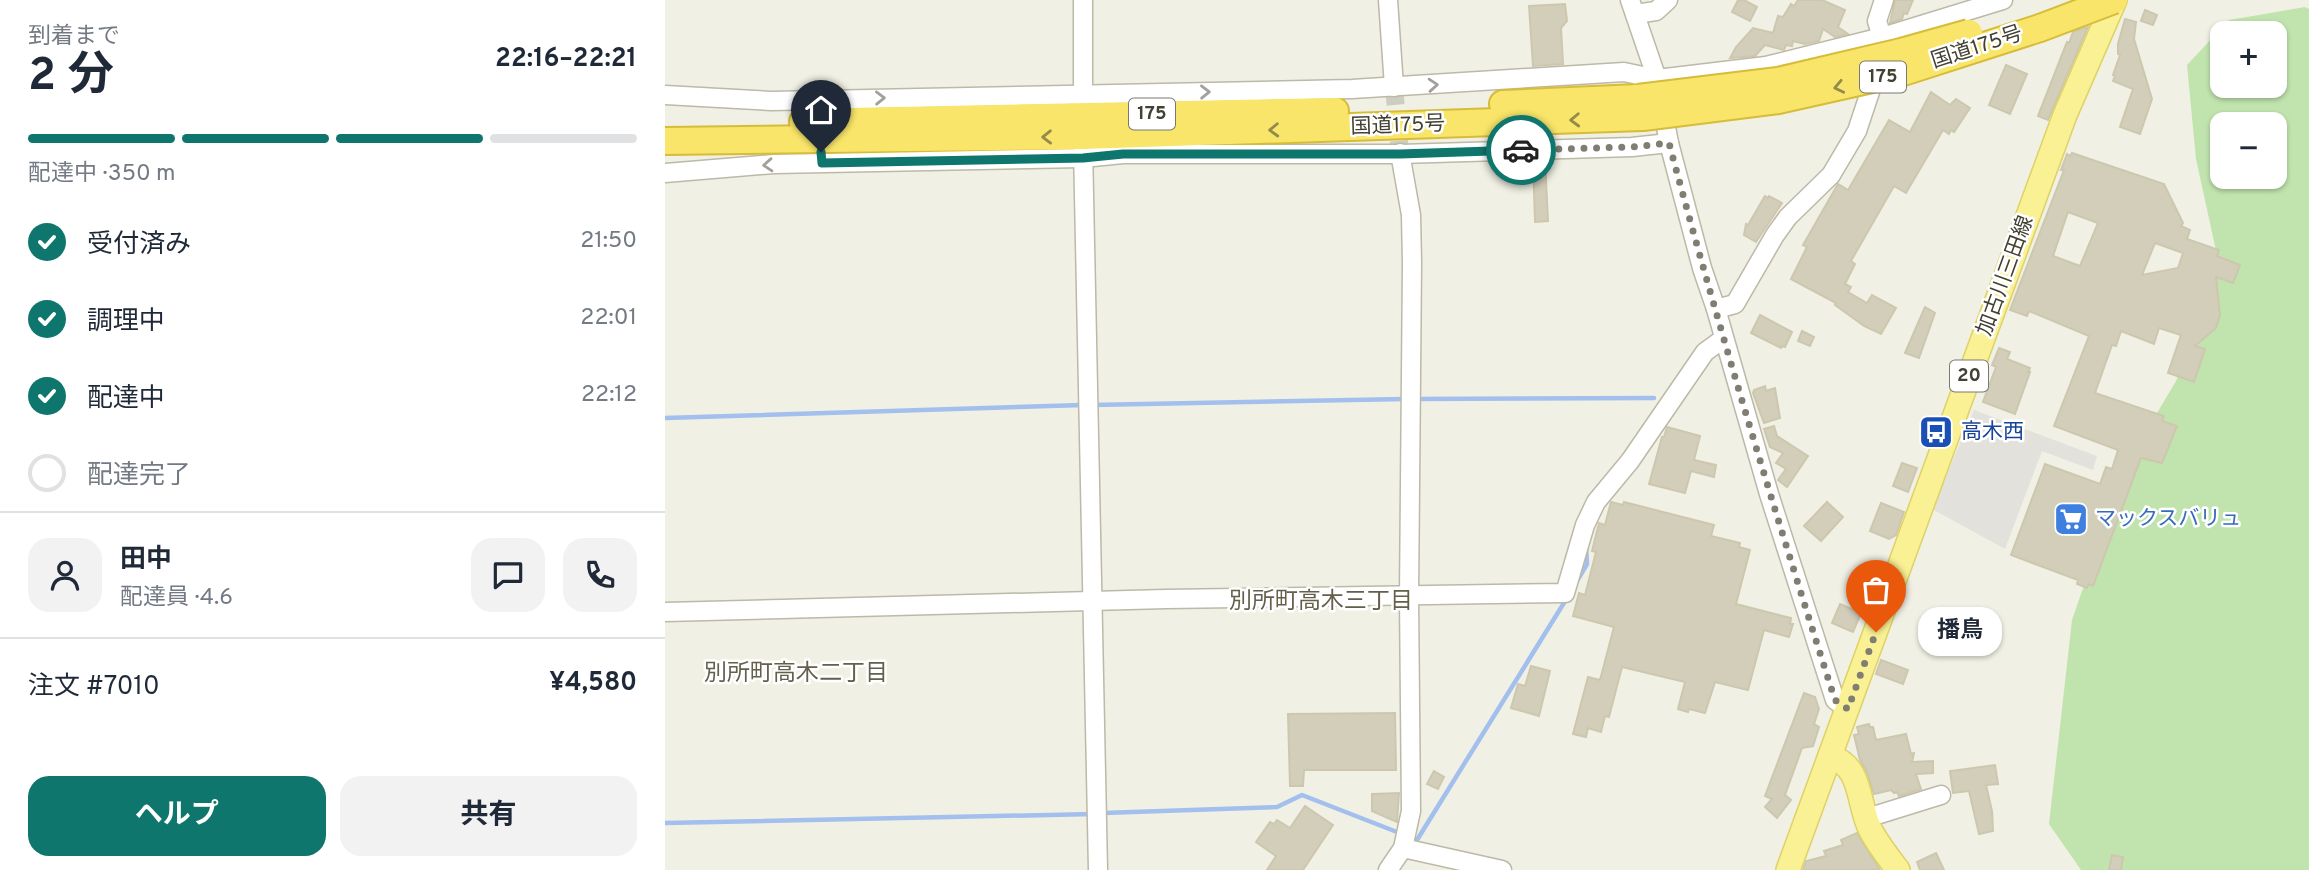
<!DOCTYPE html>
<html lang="ja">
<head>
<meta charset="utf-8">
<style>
	:root { --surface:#fff; --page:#f2f2f3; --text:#1f2937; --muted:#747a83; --line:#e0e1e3; --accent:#0f766e }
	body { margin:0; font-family:Overpass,"Noto Sans JP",sans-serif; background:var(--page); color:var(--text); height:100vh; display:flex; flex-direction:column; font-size:26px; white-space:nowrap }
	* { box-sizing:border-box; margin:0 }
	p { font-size:23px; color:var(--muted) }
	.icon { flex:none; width:38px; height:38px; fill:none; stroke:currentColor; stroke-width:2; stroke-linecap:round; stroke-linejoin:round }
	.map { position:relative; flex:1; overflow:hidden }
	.side { display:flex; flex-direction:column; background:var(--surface); width:665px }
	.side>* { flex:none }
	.fabs { position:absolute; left:1545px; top:21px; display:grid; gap:14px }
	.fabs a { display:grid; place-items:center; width:77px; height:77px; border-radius:14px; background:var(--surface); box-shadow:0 2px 5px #0004; font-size:35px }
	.pin { position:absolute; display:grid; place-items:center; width:60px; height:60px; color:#fff; margin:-72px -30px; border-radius:50% 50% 50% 0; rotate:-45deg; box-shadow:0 0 7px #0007 }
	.pin .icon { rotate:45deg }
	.courier { position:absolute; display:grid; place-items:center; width:70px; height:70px; margin:-35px; border:5px solid #0f766e; border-radius:50%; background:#fff; color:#222; box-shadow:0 2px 9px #0007 }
	.bubble { position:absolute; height:49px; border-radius:21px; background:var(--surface); box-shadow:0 2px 5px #0004; font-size:23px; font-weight:700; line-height:49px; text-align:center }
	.overview em { font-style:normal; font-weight:700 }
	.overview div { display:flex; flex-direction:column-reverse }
	.overview { display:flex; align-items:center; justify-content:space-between; height:119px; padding:0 28px }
	h1 { font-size:46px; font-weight:700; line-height:52px }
	.bar { display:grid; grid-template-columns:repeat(4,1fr); gap:10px 7px; align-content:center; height:84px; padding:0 28px }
	.bar i { height:9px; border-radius:5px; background:var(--line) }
	.bar .current { background:var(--accent) }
	.bar p { grid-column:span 4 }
	.line { display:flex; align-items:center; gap:18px; padding:0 28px; border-top:2px solid var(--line) }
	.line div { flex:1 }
	.round { display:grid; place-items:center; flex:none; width:74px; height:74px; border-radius:21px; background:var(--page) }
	ol { padding:0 28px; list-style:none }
	li { display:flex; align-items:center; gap:21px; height:77px }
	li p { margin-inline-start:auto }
	li .icon { padding:7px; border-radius:50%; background:var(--accent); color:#fff; stroke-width:4 }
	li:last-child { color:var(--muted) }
	li i { width:38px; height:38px; border:4px solid var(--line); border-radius:50% }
	.primary-button { display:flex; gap:14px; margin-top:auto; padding:14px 28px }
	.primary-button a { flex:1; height:80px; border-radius:21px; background:var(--accent); color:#fff; font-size:28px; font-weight:700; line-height:80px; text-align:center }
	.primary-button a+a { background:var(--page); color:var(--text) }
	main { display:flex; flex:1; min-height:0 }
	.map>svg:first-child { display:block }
	.green { fill:#c1e4ae; fill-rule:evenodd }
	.parking { fill:#e2e1dc }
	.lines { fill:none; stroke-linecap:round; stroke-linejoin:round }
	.stream { stroke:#a2bfed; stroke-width:4.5 }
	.building { fill:#d2ceba; stroke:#cdc7ae; stroke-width:2; fill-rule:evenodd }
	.minor-tunnel { stroke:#cecdc1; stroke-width:18; stroke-dasharray:18 9; stroke-linecap:butt }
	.minor-casing { stroke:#bcb9a7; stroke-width:21 }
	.major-casing { stroke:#ded265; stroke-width:26 }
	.highway-casing { stroke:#d6bc39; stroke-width:30 }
	.minor { stroke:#fff; stroke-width:18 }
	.major { stroke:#faf195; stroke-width:23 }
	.highway { stroke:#f8e569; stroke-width:26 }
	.highway-bridge-casing { stroke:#d6bc39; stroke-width:30; stroke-linecap:butt }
	.highway-bridge { stroke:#f8e569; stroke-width:26 }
	.oneway { stroke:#a1a09a }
	.oneway2 { stroke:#948a4c }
	.done { stroke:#807e72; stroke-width:7; stroke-dasharray:0 12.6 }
	.route { stroke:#0f766e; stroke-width:9 }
	.labels { text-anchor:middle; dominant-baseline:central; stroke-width:5; stroke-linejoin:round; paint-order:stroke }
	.shield { fill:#fff; stroke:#7b7971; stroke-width:2 }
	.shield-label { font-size:19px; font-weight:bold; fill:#434034 }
	.street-label { font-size:21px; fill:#434034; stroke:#fff }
	.transit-label { font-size:21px; fill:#164399; stroke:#fff; text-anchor:start }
	.shop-label { font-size:21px; fill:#366cbe; stroke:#fff; text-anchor:start }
	.neighbourhood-label { font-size:23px; fill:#65604c; stroke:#fff }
</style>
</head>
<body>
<main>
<section class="side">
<div class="overview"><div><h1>2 分</h1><p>到着まで</p></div><em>22:16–22:21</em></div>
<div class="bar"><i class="current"></i><i class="current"></i><i class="current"></i><i></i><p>配達中 · 350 m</p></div>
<ol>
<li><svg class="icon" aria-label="check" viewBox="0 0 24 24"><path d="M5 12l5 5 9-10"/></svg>受付済み<p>21:50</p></li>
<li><svg class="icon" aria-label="check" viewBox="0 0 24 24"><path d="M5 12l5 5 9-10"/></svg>調理中<p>22:01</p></li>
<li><svg class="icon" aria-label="check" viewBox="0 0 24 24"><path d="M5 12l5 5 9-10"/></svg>配達中<p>22:12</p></li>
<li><i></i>配達完了</li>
</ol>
<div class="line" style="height:126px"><a class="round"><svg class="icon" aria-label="person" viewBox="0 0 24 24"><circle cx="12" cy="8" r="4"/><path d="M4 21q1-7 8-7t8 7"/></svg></a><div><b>田中</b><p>配達員 · 4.6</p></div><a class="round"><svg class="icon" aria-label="chat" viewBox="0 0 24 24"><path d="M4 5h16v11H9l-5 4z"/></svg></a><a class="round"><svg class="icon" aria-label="phone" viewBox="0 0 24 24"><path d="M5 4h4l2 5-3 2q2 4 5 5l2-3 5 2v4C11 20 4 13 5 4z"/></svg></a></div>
<div class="line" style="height:91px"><div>注文 #7010</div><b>¥4,580</b></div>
<div class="primary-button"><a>ヘルプ</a><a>共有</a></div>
</section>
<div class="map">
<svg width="1644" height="870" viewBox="0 0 1644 870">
	<rect width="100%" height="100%" fill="#f1f0e4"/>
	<path class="green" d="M1640 7 1644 9V870H1416L1384 824 1407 620 1460 467 1511 381 1555 269 1531 159 1522 65 1564 20ZM1558 33H1610V86H1558ZM1558 124H1610V177H1558Z"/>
	<polygon class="parking" points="1309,410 1432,456 1428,470 1377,451 1340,549 1267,509"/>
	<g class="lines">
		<g class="stream">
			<polyline points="749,399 989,398"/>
			<polyline points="427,405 740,399"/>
			<polyline points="0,418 418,405"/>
			<polyline points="912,581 922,564 921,547"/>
			<polyline points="438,813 612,807 637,795 737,834"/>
			<polyline points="0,823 429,814"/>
			<polyline points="745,838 752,840 902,598"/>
		</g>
	</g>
	<g class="building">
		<polygon points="1073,0 1079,0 1092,7 1085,21 1067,12"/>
		<polygon points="1133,0 1157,0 1180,10 1173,27 1183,34 1170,37 1158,29 1154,41 1140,44 1128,41 1127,46 1121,45 1119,50 1100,45 1090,56 1065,58 1071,47 1088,28 1108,33 1113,16 1118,17 1126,4 1129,6"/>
		<polygon points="1230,0 1248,0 1242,14 1239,13 1237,19 1225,23"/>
		<polygon points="900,4 902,21 896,28 898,64 868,66 864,6"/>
		<polygon points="1480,10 1492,15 1488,25 1476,21"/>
		<polygon points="1460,19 1471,22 1469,39 1487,99 1475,134 1455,127 1468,89 1448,81 1450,76 1448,75 1455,55 1453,54 1453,44"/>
		<polygon points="1423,27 1383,120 1373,116 1402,42 1404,43 1408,32"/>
		<polygon points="1341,65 1362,74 1345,114 1324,105"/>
		<polygon points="1266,92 1285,105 1291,99 1305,108 1289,132 1286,130 1284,134 1278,130 1241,193 1229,186 1186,261 1190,264 1180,284 1186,287 1183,292 1202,303 1207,295 1231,308 1216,334 1199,326 1170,305 1171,303 1126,279 1142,247 1138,245 1173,184 1183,190 1224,120 1245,132"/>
		<path d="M1407 153 1499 184 1518 223 1516 226 1525 230 1522 239 1554 250 1552 256 1575 265 1568 283 1551 277 1555 316 1551 328 1530 346 1540 349 1529 382 1503 373 1516 335 1494 328 1489 344 1456 331 1451 346 1447 345 1430 393 1499 416 1497 421 1512 426 1497 463 1476 458 1428 586 1423 584 1422 588 1412 584 1413 580 1346 555 1380 464 1435 484 1441 467 1447 469 1453 450 1389 426 1424 336 1364 311 1362 316 1345 310 1399 170H1396L1402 154 1405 156ZM1403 212 1433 223 1415 266 1388 256ZM1490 243 1518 253 1513 268 1477 275Z"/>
		<polygon points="868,161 880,161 883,221 870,222"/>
		<polygon points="1100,196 1103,198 1104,196 1117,203 1091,242 1079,235 1081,224 1083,225"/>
		<polygon points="1260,307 1270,313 1254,358 1240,353"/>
		<polygon points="1095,315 1127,332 1120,347 1117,346 1116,348 1086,333"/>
		<polygon points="1137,331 1149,337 1145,346 1133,341"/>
		<polygon points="1334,348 1345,352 1342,359 1365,368 1363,372 1365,372 1350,414 1318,402 1331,367 1327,365"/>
		<polygon points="1100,386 1101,391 1110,388 1115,418 1099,423 1088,393 1089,390"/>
		<polygon points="1109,426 1112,436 1143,456 1122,487 1113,480 1121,469 1111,463 1118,453 1105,447 1099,429"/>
		<polygon points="1002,427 1035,436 1029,460 1051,465 1049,477 1026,471 1020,493 984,484 997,437 999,437"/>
		<polygon points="1237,463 1252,468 1243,492 1228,486"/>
		<polygon points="946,502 958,505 959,502 1049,525 1046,536 1075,543 1074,547 1085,550 1071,604 1126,618 1125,624 1128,624 1124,637 1099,630 1083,690 1050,682 1040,713 1024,709 1023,712 1013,709 1020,682 957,667 944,717 940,716 936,732 923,728 921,737 908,734 923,677 935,680 949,627 908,616 914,593 920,595 931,552 927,551 934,523 940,525"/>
		<polygon points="1162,502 1178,517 1156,541 1139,526"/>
		<polygon points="1216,503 1239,512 1231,535 1224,539 1205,531"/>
		<polygon points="1175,604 1196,613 1188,632 1167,623"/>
		<polygon points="1216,660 1243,670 1238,684 1211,674"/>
		<polygon points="866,666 885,671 874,716 846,708 853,684 860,686"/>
		<polygon points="1139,693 1150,697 1154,709 1149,724 1154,727 1148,746 1137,748 1120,795 1126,800 1112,818 1100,807 1107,799 1100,796"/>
		<polygon points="730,713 731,770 639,770 638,786 625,786 623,714"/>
		<polygon points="1204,724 1205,727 1208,727 1211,740 1241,734 1246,754 1249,753 1247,762 1268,761 1268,773 1251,774 1256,789 1234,796 1232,792 1229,793 1226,790 1209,794 1202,772 1195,760 1189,735 1194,734 1192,727"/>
		<polygon points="1330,765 1333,784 1321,785 1327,811 1328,831 1314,834 1304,791 1288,793 1285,771"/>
		<polygon points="769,771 779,777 773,789 762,784"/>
		<polygon points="734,793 732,822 707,811 707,794"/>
		<polygon points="640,806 668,825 638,870 602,870 611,856 591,842 605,822 609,824 612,820 625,828"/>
		<polygon points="1192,833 1215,870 1138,870 1141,861 1161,856 1159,851 1178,845 1176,840"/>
		<polygon points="1271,853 1279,870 1255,870 1252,862"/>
		<polygon points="1447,855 1458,857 1456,870 1444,870"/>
	</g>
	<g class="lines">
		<polyline class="minor-tunnel" points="729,87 735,153"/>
		<g class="minor-casing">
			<g id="minor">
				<polyline points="418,0 418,105"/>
				<polyline points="723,0 729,87"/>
				<polyline points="965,0 992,79 1004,143 1037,268 1051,309 1104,494 1170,700 1183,709"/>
				<polyline points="970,14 991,11 1003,0"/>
				<polyline points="0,95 106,101 687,89 959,72 992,79 1101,66 1217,37 1338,0"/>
				<polyline points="418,147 433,870"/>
				<polyline points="0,173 109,164 418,158 458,154 735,154 967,147 1004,143"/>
				<polyline points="1051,309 1070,304 1110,235 1123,217 1166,175 1192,131 1205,92 1211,49 1217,37 1212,21 1219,0"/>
				<polyline points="0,612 501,599 900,593 920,525 931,502 965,461 1040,352 1058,339"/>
				<polyline points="1202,818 1276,795"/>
				<polyline points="738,848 837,870"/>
				<polyline points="723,870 738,848 746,811 744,597 747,263 746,215 735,153"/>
			</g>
		</g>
		<g class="major-casing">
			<g id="major">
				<path d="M1165 756C1198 767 1192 802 1205 829 1212 843 1223 857 1233 870"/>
				<polyline points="1123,870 1400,115 1450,0"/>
			</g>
		</g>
		<g class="highway-casing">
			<g id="highway">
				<polyline points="838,104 973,98"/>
				<polyline points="138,122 670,111"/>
				<polyline points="0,141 418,136 978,117"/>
			</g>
		</g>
		<use href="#minor" class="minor"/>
		<use href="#major" class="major"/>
		<use href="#highway" class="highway"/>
		<g class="highway-bridge-casing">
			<g id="highway-bridge">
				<polyline points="973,98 1113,81 1236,52 1304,33"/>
				<polyline points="978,117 1113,100 1238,72 1375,28 1449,0"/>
			</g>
		</g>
		<use href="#highway-bridge" class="highway-bridge"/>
	</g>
	<defs><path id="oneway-chevron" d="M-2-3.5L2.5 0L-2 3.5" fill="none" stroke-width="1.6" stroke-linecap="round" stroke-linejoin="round" transform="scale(1.75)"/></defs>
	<g class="oneway">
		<use href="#oneway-chevron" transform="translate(768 85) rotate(-4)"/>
		<use href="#oneway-chevron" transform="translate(540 92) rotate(-1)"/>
		<use href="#oneway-chevron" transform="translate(215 98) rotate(-1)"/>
		<use href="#oneway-chevron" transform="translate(103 165) rotate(176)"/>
	</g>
	<g class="oneway2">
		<use href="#oneway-chevron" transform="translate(1174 87) rotate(168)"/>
		<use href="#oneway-chevron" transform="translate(910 120) rotate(178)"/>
		<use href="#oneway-chevron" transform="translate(609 130) rotate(178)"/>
		<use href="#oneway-chevron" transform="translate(382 137) rotate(179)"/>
	</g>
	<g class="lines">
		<path class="done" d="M856 150 967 147 1004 143C1054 330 1111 516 1170 700L1183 709 1211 632"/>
		<polyline class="route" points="156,152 157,163 418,158 458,154 735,154 856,150"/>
	</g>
	<defs>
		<g id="bus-square" transform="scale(1.75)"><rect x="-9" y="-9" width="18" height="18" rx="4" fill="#1a4fb4" stroke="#fff"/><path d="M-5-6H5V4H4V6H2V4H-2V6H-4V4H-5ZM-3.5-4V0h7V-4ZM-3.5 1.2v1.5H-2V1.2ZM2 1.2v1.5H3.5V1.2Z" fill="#fff"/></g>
		<g id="supermarket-square" transform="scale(1.75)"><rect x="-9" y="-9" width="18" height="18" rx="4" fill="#3f7fe0" stroke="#fff"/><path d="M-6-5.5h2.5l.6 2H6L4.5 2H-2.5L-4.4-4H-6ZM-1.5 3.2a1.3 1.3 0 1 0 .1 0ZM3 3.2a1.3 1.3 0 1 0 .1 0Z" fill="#fff"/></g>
	</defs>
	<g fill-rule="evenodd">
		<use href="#bus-square" x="1271" y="432"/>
		<use href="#supermarket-square" x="1406" y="519"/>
	</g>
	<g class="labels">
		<g class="shield">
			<rect x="1195" y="61.5" width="46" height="31" rx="5"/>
			<rect x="464" y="98.5" width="46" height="31" rx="5"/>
			<rect x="1285" y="360.5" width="38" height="31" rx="5"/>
		</g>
		<g class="shield-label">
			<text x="1218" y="77">175</text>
			<text x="487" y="114">175</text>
			<text x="1304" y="376">20</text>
		</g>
		<g class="street-label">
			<text transform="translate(1312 48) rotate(-18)">国道175号</text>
			<text transform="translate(733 126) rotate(-2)">国道175号</text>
			<text transform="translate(1341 276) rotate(-70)">加古川三田線</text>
		</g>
		<g class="transit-label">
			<text x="1296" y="432">高木西</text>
		</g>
		<g class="shop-label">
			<text x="1430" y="519">マックスバリュ</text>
		</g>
		<g class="neighbourhood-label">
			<text x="656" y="602">別所町高木三丁目</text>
			<text x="131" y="674">別所町高木二丁目</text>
		</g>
	</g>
</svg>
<div class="fabs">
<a>+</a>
<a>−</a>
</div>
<div class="pin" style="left:1211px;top:632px;background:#ea580c"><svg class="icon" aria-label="bag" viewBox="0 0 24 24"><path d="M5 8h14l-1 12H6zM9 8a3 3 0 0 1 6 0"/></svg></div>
<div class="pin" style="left:156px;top:152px;background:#1f2937"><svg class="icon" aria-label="home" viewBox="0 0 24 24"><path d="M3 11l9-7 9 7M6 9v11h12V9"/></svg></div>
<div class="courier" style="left:856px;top:150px"><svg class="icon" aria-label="car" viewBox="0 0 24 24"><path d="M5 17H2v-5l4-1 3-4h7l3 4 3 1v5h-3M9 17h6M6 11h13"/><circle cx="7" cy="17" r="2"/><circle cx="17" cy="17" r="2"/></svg></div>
<div class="bubble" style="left:1253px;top:607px;width:84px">播鳥</div>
</div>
</main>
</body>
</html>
